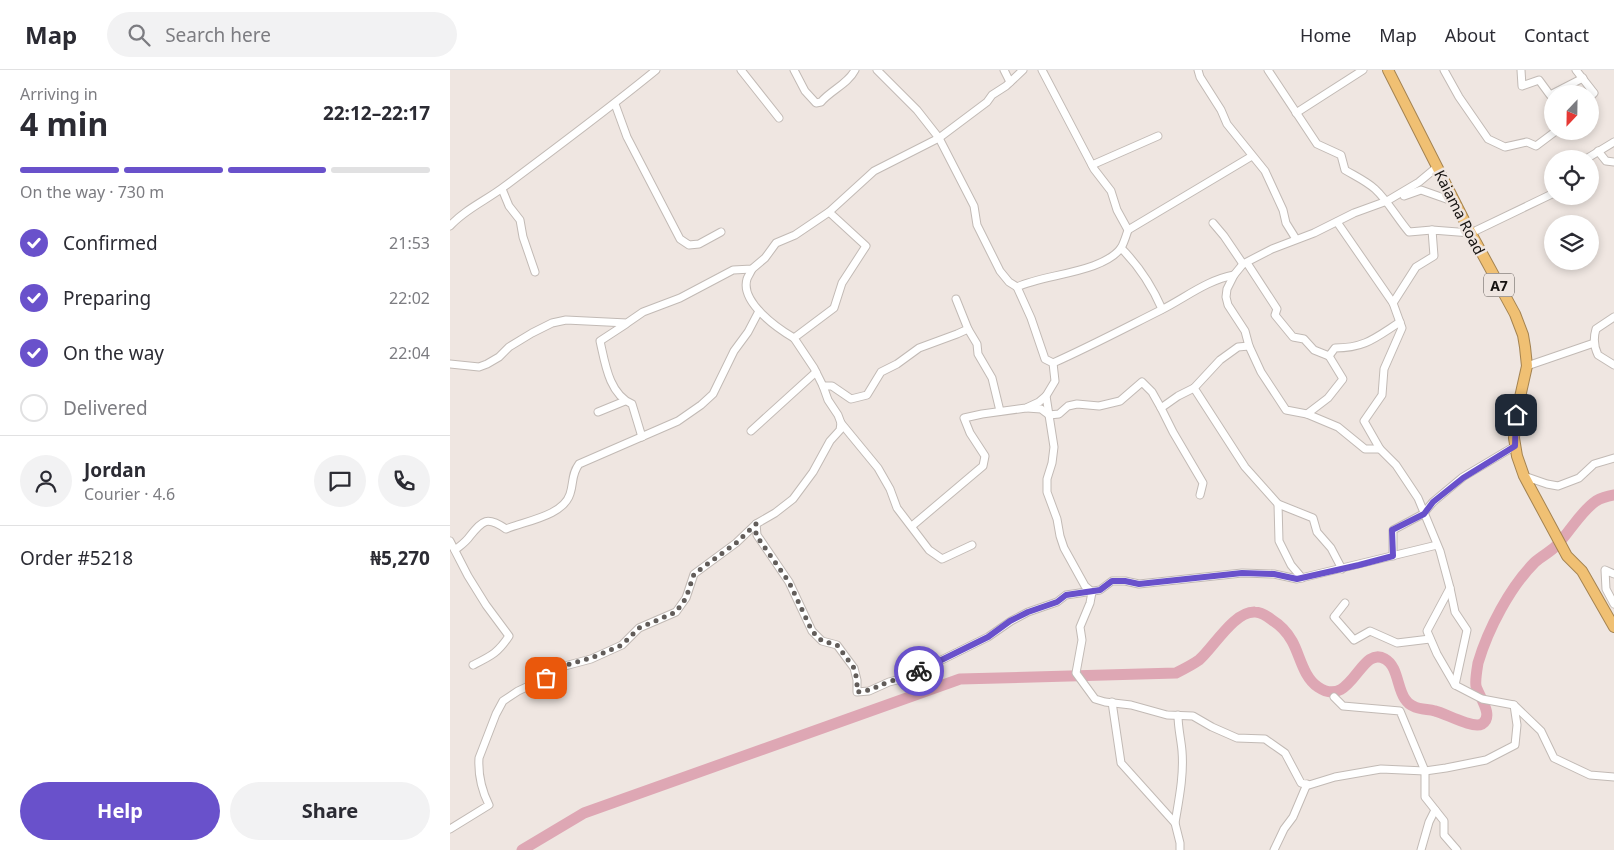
<!DOCTYPE html>
<html lang="en">
<head>
<meta charset="utf-8">
<style>
	:root { --surface:#fff; --page:#f2f2f3; --text:#2b2b33; --muted:#7c7c81; --line:#e1e1e2; --accent:#6951cb }
	body { margin:0; font-family:"Noto Sans",sans-serif; background:var(--page); color:var(--text); height:100vh; display:flex; flex-direction:column; font-size:19px; white-space:nowrap }
	* { box-sizing:border-box; margin:0 }
	p { font-size:16px; color:var(--muted) }
	.icon { flex:none; width:28px; height:28px; fill:none; stroke:currentColor; stroke-width:2; stroke-linecap:round; stroke-linejoin:round }
	.map { position:relative; flex:1; overflow:hidden }
	.panel { display:flex; flex-direction:column; background:var(--surface); width:450px }
	.panel>* { flex:none }
	.needle { width:32px; rotate:202deg }
	.fabs { position:absolute; left:1094px; top:15px; display:grid; gap:10px }
	.fabs a { display:grid; place-items:center; width:55px; height:55px; border-radius:50%; background:var(--surface); box-shadow:0 2px 8px #0003; font-size:25px }
	.pin { position:absolute; display:grid; place-items:center; width:42px; height:42px; color:#fff; margin:-21px; border-radius:10px; box-shadow:0 2px 8px #0006 }
	.courier { position:absolute; display:grid; place-items:center; width:50px; height:50px; margin:-25px; border:4px solid #6951cb; border-radius:50%; background:#fff; color:#222; box-shadow:0 1px 6px #0007 }
	.headline em { font-style:normal; font-weight:700 }
	.headline div { display:flex; flex-direction:column-reverse }
	.headline { display:flex; align-items:center; justify-content:space-between; height:85px; padding:0 20px }
	h1 { font-size:32px; font-weight:700; line-height:38px }
	.bar { display:grid; grid-template-columns:repeat(4,1fr); gap:8px 5px; align-content:center; height:60px; padding:0 20px }
	.bar i { height:6px; border-radius:4px; background:var(--line) }
	.bar .current { background:var(--accent) }
	.bar p { grid-column:span 4 }
	.line { display:flex; align-items:center; gap:12px; padding:0 20px; border-top:1px solid var(--line) }
	.line div { flex:1 }
	.round { display:grid; place-items:center; flex:none; width:52px; height:52px; border-radius:26px; background:var(--page) }
	ol { padding:0 20px; list-style:none }
	li { display:flex; align-items:center; gap:15px; height:55px }
	li p { margin-inline-start:auto }
	li .icon { padding:5px; border-radius:50%; background:var(--accent); color:#fff; stroke-width:4 }
	li:last-child { color:var(--muted) }
	li i { width:28px; height:28px; border:2px solid var(--line); border-radius:50% }
	.primary-button { display:flex; gap:10px; margin-top:auto; padding:10px 20px }
	.primary-button a { flex:1; height:58px; border-radius:30px; background:var(--accent); color:#fff; font-size:20px; font-weight:700; line-height:58px; text-align:center }
	.primary-button a+a { background:var(--page); color:var(--text) }
	header { display:flex; align-items:center; gap:30px; box-sizing:border-box; height:70px; padding:0 25px; background:var(--surface); border-bottom:1px solid var(--line) }
	header strong { font-size:24px }
	nav { display:flex; gap:28px; margin-inline-start:auto; font-size:18px }
	.search { width:350px; height:45px; background:var(--page); display:flex; align-items:center; gap:12px; box-sizing:border-box; padding:0 18px; border-radius:28px; color:var(--muted); font-size:19px }
	main { display:flex; flex:1; min-height:0 }
	.map>svg:first-child { display:block }
	.lines { fill:none; stroke-linecap:round; stroke-linejoin:round }
	.river { stroke:#dea7b4; stroke-width:11 }
	.minor-casing { stroke:#c2bab5; stroke-width:9 }
	.highway-casing { stroke:#a48351; stroke-width:12 }
	.minor { stroke:#fff; stroke-width:7 }
	.highway { stroke:#f0c073; stroke-width:10 }
	.done { stroke:#625d5a; stroke-width:5; stroke-dasharray:0 9 }
	.route { stroke:#6951cb; stroke-width:6 }
	.labels { text-anchor:middle; dominant-baseline:central; stroke-width:5; stroke-linejoin:round; paint-order:stroke }
	.shield { fill:#efe6e1; stroke:#57524f; stroke-width:1 }
	.shield-label { font-size:14px; font-weight:bold; fill:#161311 }
	.street-label { font-size:15px; fill:#161311; stroke:#efe6e1 }
</style>
</head>
<body>
<header>
<strong>Map</strong>
<div class="search"><svg class="icon" aria-label="search" viewBox="0 0 24 24"><circle cx="10" cy="10" r="6"/><path d="M15 15l6 6"/></svg>Search here</div>
<nav><a>Home</a><a>Map</a><a>About</a><a>Contact</a></nav>
</header>
<main>
<section class="panel">
<div class="headline"><div><h1>4 min</h1><p>Arriving in</p></div><em>22:12–22:17</em></div>
<div class="bar"><i class="current"></i><i class="current"></i><i class="current"></i><i></i><p>On the way · 730 m</p></div>
<ol>
<li><svg class="icon" aria-label="check" viewBox="0 0 24 24"><path d="M5 12l5 5 9-10"/></svg>Confirmed<p>21:53</p></li>
<li><svg class="icon" aria-label="check" viewBox="0 0 24 24"><path d="M5 12l5 5 9-10"/></svg>Preparing<p>22:02</p></li>
<li><svg class="icon" aria-label="check" viewBox="0 0 24 24"><path d="M5 12l5 5 9-10"/></svg>On the way<p>22:04</p></li>
<li><i></i>Delivered</li>
</ol>
<div class="line" style="height:90px"><a class="round"><svg class="icon" aria-label="person" viewBox="0 0 24 24"><circle cx="12" cy="8" r="4"/><path d="M4 21q1-7 8-7t8 7"/></svg></a><div><b>Jordan</b><p>Courier · 4.6</p></div><a class="round"><svg class="icon" aria-label="chat" viewBox="0 0 24 24"><path d="M4 5h16v11H9l-5 4z"/></svg></a><a class="round"><svg class="icon" aria-label="phone" viewBox="0 0 24 24"><path d="M5 4h4l2 5-3 2q2 4 5 5l2-3 5 2v4C11 20 4 13 5 4z"/></svg></a></div>
<div class="line" style="height:65px"><div>Order #5218</div><b>₦5,270</b></div>
<div class="primary-button"><a>Help</a><a>Share</a></div>
</section>
<div class="map">
<svg width="1164" height="780" viewBox="0 0 1164 780">
	<rect width="100%" height="100%" fill="#efe6e1"/>
	<g class="lines">
		<path class="river" d="M72 780 134 743 510 609 726 603C734 599 742 595 749 590 764 577 784 541 805 542 810 542 817 546 822 550 830 555 837 562 842 571 850 585 853 607 868 617 902 640 910 574 935 589 948 596 947 618 955 629 957 632 960 635 963 636 970 640 978 639 985 641 995 643 1022 659 1032 654 1045 646 1028 625 1026 616 1025 610 1027 599 1028 593 1038 559 1060 517 1085 492 1092 486 1100 482 1106 476 1120 462 1130 442 1146 431 1151 428 1158 426 1164 425"/>
		<g class="minor-casing">
			<g id="minor">
				<polyline points="291,0 329,48"/>
				<path d="M344 0 355 21 366 33 371 32C381 20 398 14 405 0"/>
				<polyline points="427,0 467,40 489,68 524,136 527,155 550,201 559,212 567,217"/>
				<polyline points="554,0 560,12"/>
				<path d="M592 0 644 99 661 121 667 140 678 160C676 166 674 173 671 178 652 203 594 204 567 217L581 248 595 289 603 293 605 311 596 326 604 377 602 393 597 409V422L607 449 610 466 614 478 635 516 642 522 640 533 630 557 632 570 626 603 645 629 655 632 681 635 717 645 743 646 762 657 787 668 815 669 835 683 851 713 859 715 885 707 931 699 975 701 996 698 1036 690 1065 675 1067 655 1064 635"/>
				<polyline points="748,0 750,7 771,40 777,54 815,101 833,140 836,153 846,169"/>
				<path d="M818 0 867 74 891 85 895 100C905 106 916 111 925 119 938 131 947 148 959 162L982 160"/>
				<polyline points="994,0 1009,27 1038,69 1055,77 1077,72 1086,76 1106,61"/>
				<polyline points="1071,0 1072,16 1089,10 1100,25 1133,8"/>
				<polyline points="1126,0 1144,23 1140,27"/>
				<polyline points="165,34 177,67 230,169 239,175 249,174 271,162"/>
				<polyline points="846,43 913,0"/>
				<polyline points="1148,81 1156,91 1164,92"/>
				<polyline points="1136,89 1164,72"/>
				<polyline points="642,95 708,66"/>
				<polyline points="987,97 969,112 937,131 904,143 864,163 822,179 793,194 784,205 777,219 776,227 778,235 795,261 799,276 811,302 836,340 857,344 888,357 915,379 930,379 946,395 968,428 990,481 1000,518 1005,542 1017,560 1005,615 1032,629 1064,635 1091,661 1104,688 1140,705 1164,707"/>
				<polyline points="52,119 59,136 70,150 73,167 85,202"/>
				<polyline points="954,126 971,120 1005,132"/>
				<polyline points="887,152 943,233 952,258 934,299 932,325 914,351 930,379"/>
				<polyline points="763,153 774,166 793,194"/>
				<path d="M0 156C15 139 37 130 55 116 106 78 157 40 206 0"/>
				<polyline points="678,160 802,86"/>
				<path d="M671 178C689 196 702 216 712 239"/>
				<path d="M797 193 827 239 825 245 843 267 854 269 864 280 879 286 885 278C915 278 925 268 950 252"/>
				<path d="M302 199C301 202 298 206 297 209 290 232 327 258 344 268"/>
				<polyline points="943,233 966,197 984,186 982,160 1021,163 1102,124"/>
				<path d="M1164 247 1146 259C1143 269 1144 277 1148 285L1164 295"/>
				<path d="M176 254 150 271C155 293 159 324 182 334L192 367"/>
				<polyline points="518,259 527,274 528,284 542,308 550,341"/>
				<polyline points="799,276 788,277 770,290 744,318 795,397 828,434 829,471 841,495 852,508"/>
				<path d="M603 293C639 277 675 258 711 240 735 228 757 210 784 205"/>
				<polyline points="0,294 29,297 37,294 49,287 59,277 82,263 102,253 116,250 177,253 193,242 230,228 283,200 302,199 315,188 326,173 345,165 379,142"/>
				<polyline points="1077,296 1144,273"/>
				<polyline points="373,316 382,316 401,329 417,325 431,302 447,294 469,278 507,264 518,259 506,229"/>
				<polyline points="744,318 728,326 711,338 723,362 753,413 750,425"/>
				<polyline points="577,338 591,339 599,345 609,344 618,336 627,334 649,336 670,331 692,312 702,322 711,338"/>
				<polyline points="148,342 175,331"/>
				<polyline points="857,344 878,328 893,309 879,286"/>
				<polyline points="391,353 428,398 440,419 447,438 479,480 492,489 522,475"/>
				<polyline points="301,361 366,302"/>
				<polyline points="1074,406 1097,414 1108,416 1129,408 1144,394 1164,388"/>
				<polyline points="828,434 863,448 867,462 881,478 892,499"/>
				<polyline points="306,454 307,465 339,512 362,561 372,571 387,575 404,598 407,610 407,622 419,621 439,612 455,608 538,567 561,551 578,542 607,532 616,525 650,520 662,511 675,511 689,514 792,503 824,504 847,509 987,475"/>
				<polyline points="462,456 533,396 535,386 520,363 514,348 532,344 576,338 589,332 596,326"/>
				<path d="M0 471 18 506 36 535 59 566C48 583 41 586 23 595"/>
				<path d="M5 480C10 476 16 472 20 466 33 450 37 446 56 459 75 451 113 446 120 424 124 412 121 405 129 394L228 351 251 335 263 324 284 281 298 262 309 241"/>
				<polyline points="943,486 943,460 973,444 983,432 1013,407 1065,376"/>
				<polyline points="1164,504 1155,500 1156,519 1164,534"/>
				<polyline points="1000,518 977,561 987,584 1005,615"/>
				<polyline points="895,533 884,547 904,570 920,561 947,573 980,569"/>
				<polyline points="884,627 893,636 950,641 975,701 975,727 994,751 994,765 1007,780"/>
				<polyline points="662,632 671,693 725,753 730,773 730,780"/>
				<path d="M725 753C729 729 734 705 732 681 731 669 728 658 728 645"/>
				<path d="M0 759 39 735C32 721 28 704 29 688L46 644 53 631 68 621 96 608 111 597 141 589 172 575 189 558 226 542 236 528 244 504 286 473 306 454 325 443 343 429 363 402 380 371 390 360 391 353 388 345 378 330 373 316 364 298 344 268 384 238 392 213 416 176 379 142 424 101 489 68 537 32 542 25 556 16 573 0"/>
				<polyline points="824,780 834,759 843,747 857,714"/>
				<polyline points="971,780 979,752 985,740"/>
			</g>
		</g>
		<g class="highway-casing">
			<polyline id="highway" points="938,0 1016,154 1065,244 1073,265 1075,277 1077,296 1066,345 1064,368 1067,386 1074,406 1117,486 1132,501 1164,557"/>
		</g>
		<use href="#minor" class="minor"/>
		<use href="#highway" class="highway"/>
	</g>
	<g class="lines">
		<path class="done" d="M96 608 116 595 141 588 172 575 189 558 226 542 236 528 244 504 286 473 306 454V465L339 512 362 561 372 571 387 575 404 598 407 610V622C419 621 427 617 438 612 449 608 458 608 469 601"/>
		<polyline class="route" points="469,601 538,567 560,551 578,542 607,532 616,525 650,520 662,511 675,511 689,514 792,503 824,504 847,509 909,495 943,486 942,460 974,444 983,432 1013,408 1065,376 1066,345"/>
	</g>
	<g class="labels">
		<rect class="shield" x="1034" y="203.5" width="30" height="23" rx="4"/>
		<g class="shield-label">
			<text x="1049" y="215">A7</text>
		</g>
		<g class="street-label">
			<text transform="translate(1010 142) rotate(63)">Kaiama Road</text>
		</g>
	</g>
</svg>
<div class="fabs">
<a><svg class="needle" viewBox="-14 -14 28 28"><path d="M0-13l5 13h-10z" fill="#e53935"/><path d="M0 13l5-13h-10z" fill="#7c7c81"/></svg></a>
<a><svg class="icon" aria-label="locate" viewBox="0 0 24 24"><circle cx="12" cy="12" r="6"/><path d="M12 2v4M12 18v4M2 12h4M18 12h4"/></svg></a>
<a><svg class="icon" aria-label="layers" viewBox="0 0 24 24"><path d="M12 4l9 5-9 5-9-5zM3 14l9 5 9-5"/></svg></a>
</div>
<div class="pin" style="left:96px;top:608px;background:#ea580c"><svg class="icon" aria-label="bag" viewBox="0 0 24 24"><path d="M5 8h14l-1 12H6zM9 8a3 3 0 0 1 6 0"/></svg></div>
<div class="pin" style="left:1066px;top:345px;background:#1f2937"><svg class="icon" aria-label="home" viewBox="0 0 24 24"><path d="M3 11l9-7 9 7M6 9v11h12V9"/></svg></div>
<div class="courier" style="left:469px;top:601px"><svg class="icon" aria-label="bike" viewBox="0 0 24 24"><circle cx="6" cy="16" r="4"/><circle cx="18" cy="16" r="4"/><path d="M6 16l4-8h5l3 8M10 8l3 8H6M13 5h3"/></svg></div>
</div>
</main>
</body>
</html>
